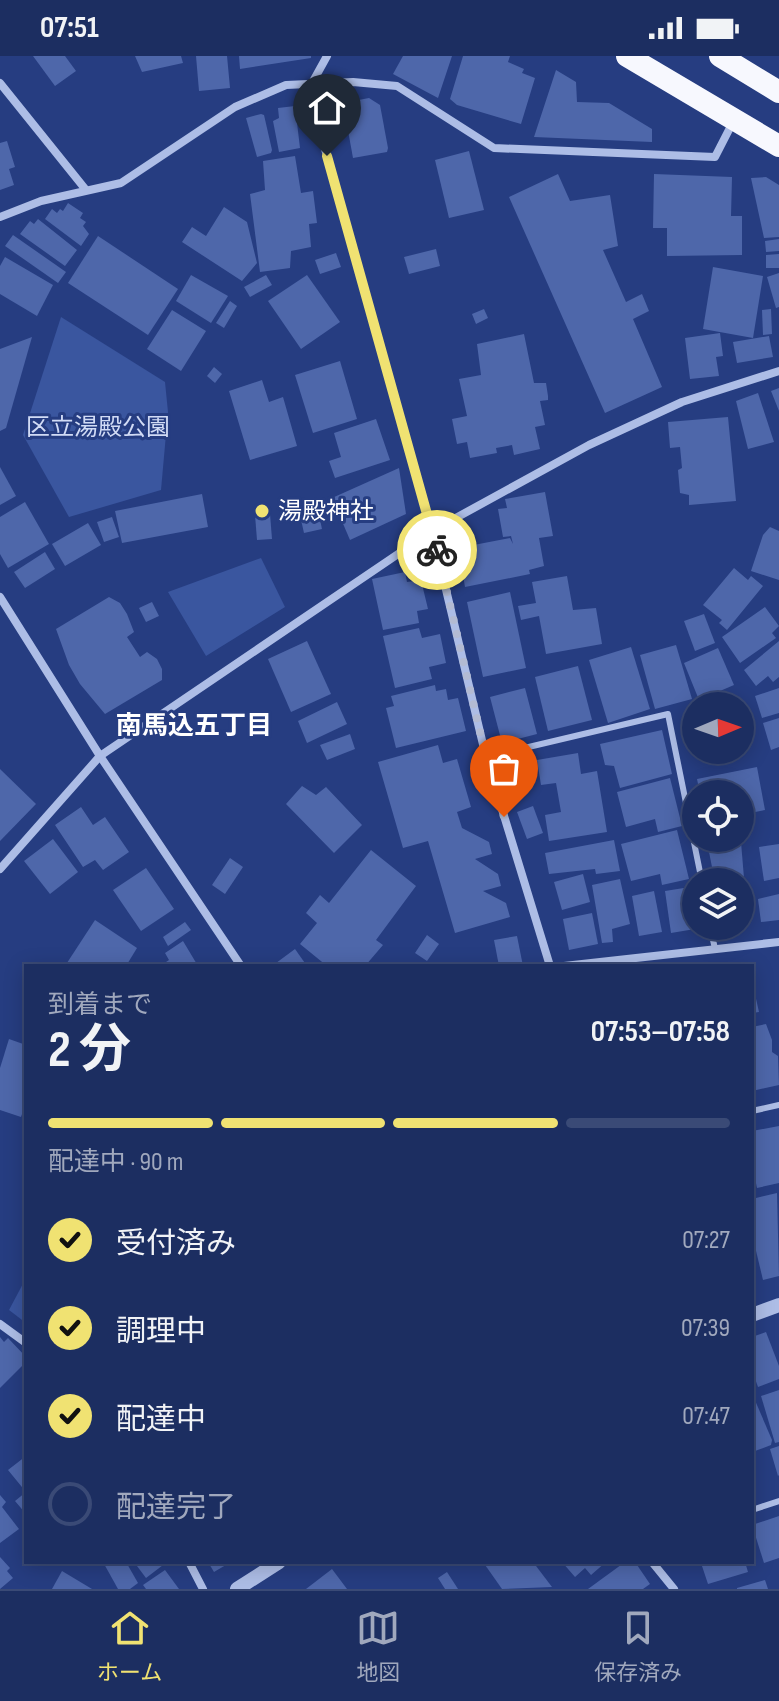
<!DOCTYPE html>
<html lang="ja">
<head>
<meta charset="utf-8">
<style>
	:root { --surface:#1c2e61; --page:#293a6a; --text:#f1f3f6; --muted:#a0a8bd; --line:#3a4a76; --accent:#f0e272 }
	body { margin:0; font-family:"Sofia Sans Condensed","Noto Sans JP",sans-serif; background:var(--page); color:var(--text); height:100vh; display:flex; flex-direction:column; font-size:30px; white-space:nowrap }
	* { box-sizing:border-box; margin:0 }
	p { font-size:26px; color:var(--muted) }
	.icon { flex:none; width:44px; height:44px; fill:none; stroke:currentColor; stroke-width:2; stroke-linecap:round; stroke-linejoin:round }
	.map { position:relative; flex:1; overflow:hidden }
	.panel { position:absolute; left:24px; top:908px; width:730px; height:600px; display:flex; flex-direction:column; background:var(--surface); border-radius:0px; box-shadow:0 4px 20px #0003,0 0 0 2px var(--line) }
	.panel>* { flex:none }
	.needle { width:52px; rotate:88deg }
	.fabs { position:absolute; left:682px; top:636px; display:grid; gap:16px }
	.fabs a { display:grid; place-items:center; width:72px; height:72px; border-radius:50%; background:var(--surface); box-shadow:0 4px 20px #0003,0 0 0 2px var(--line); font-size:40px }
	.pin { position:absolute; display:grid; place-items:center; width:68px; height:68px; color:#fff; margin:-82px -34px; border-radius:50% 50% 50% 0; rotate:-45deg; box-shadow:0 0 8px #0007 }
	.pin .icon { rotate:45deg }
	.courier { position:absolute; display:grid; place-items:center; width:80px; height:80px; margin:-40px; border:6px solid #f0e272; border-radius:50%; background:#fff; color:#222; box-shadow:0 2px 10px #0007 }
	.headline em { font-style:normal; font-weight:700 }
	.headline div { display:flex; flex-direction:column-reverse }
	.headline { display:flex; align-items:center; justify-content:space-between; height:136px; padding:0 24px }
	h1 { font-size:52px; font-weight:700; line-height:60px }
	.bar { display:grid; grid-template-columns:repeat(4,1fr); gap:12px 8px; align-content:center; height:96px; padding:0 24px }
	.bar i { height:10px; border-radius:6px; background:var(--line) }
	.bar .on { background:var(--accent) }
	.bar p { grid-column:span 4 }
	ol { padding:0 24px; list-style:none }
	li { display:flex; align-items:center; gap:24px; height:88px }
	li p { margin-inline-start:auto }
	li .icon { padding:8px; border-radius:50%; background:var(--accent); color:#111; stroke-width:4 }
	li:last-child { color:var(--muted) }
	li i { width:44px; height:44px; border:4px solid var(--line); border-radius:50% }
	.status { display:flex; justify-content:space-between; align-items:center; height:56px; padding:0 40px; background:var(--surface); direction:ltr }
	.status svg { height:22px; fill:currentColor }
	.menu { display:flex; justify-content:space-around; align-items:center; height:112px; border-top:2px solid var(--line); background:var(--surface); font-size:22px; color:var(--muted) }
	.menu a { display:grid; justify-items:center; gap:4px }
	.menu .on { color:var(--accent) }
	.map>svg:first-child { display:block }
	.green { fill:#3a569f }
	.building { fill:#4e67aa }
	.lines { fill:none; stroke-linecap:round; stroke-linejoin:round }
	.service { stroke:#adbde6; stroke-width:6 }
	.minor { stroke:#adbde6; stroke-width:8 }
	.tertiary { stroke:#adbde6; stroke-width:14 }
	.trunk { stroke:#f7f8fe; stroke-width:22 }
	.done { stroke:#b3bbd3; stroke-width:8; stroke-dasharray:0 14.4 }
	.route { stroke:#f0e272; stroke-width:10 }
	.poi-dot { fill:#f0e272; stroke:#263d81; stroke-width:3 }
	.labels { text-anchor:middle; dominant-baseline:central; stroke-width:6; stroke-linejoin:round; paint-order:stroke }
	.park-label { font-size:24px; fill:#d1dbf5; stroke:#263d81 }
	.poi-label { font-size:24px; fill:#fff; stroke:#263d81; text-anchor:start }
	.neighbourhood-label { font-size:26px; font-weight:bold; fill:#fff; stroke:#263d81 }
</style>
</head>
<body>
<div class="status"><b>07:51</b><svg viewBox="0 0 49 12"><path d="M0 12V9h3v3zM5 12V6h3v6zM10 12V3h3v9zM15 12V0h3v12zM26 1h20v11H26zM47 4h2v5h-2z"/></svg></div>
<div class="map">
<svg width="779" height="1533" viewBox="0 0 779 1533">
	<rect width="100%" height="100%" fill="#263d81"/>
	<g class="green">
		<polygon points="61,261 165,326 168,356 161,434 69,461 23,379"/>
		<polygon points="261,502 285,551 206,600 168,536"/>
		<polygon points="26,1222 26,1267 9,1254"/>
	</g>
	<g class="building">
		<polygon points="33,0 65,0 76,15 55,30"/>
		<polygon points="135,0 181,0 183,7 142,16"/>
		<polygon points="196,0 227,0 230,32 199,35"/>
		<polygon points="239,0 311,0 311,2 240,13"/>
		<polygon points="403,0 452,0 438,42 393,18"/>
		<polygon points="463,0 510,0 508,6 524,13 522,17 535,22 521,68 457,49 450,43"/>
		<polygon points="556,14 576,26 577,46 609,47 652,73 652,86 534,81"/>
		<polygon points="369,42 380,49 388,92 387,96 353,102 343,47"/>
		<polygon points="295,50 300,92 279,96 273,65 279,62 278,52"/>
		<polygon points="261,58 264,59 272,94 271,97 257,101 246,62"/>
		<polygon points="7,85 15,111 9,113 14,129 0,134 0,87"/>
		<polygon points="469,95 484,154 449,162 435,104"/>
		<polygon points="295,100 301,137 313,135 317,167 309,168 311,191 291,195 290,212 260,216 250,138 265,134 263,105"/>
		<polygon points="558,118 570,145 610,139 618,190 603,194 626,246 642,238 649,255 633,263 662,331 605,357 509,141"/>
		<polygon points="654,118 732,121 731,160 742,160 742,199 667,200 667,172 653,172"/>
		<polygon points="766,121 779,129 779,181 764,182 751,122"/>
		<polygon points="68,147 83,157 80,162 86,166 83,170 89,178 81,190 45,163 52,153 57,157 60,153 63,155"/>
		<polygon points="224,151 247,166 257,207 242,225 182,186 192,171 206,180"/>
		<polygon points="38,163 77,194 65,210 20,178 30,165 34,168"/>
		<polygon points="13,179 66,216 58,227 5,190"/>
		<polygon points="98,180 178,233 148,279 68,227"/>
		<polygon points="779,183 779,195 766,196 765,185"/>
		<polygon points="436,193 440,210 409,218 404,201"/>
		<polygon points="336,197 341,211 320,218 315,204"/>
		<polygon points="779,198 779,212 766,212 766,199"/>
		<polygon points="5,201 53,229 37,260 0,238 0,210"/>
		<polygon points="713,211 763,220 753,282 703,273"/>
		<polygon points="779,217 779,251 776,252 767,221"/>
		<polygon points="191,219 228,240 211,267 176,245"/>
		<polygon points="266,219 272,229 250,241 244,231"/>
		<polygon points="307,219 340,266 301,293 268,245"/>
		<polygon points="230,245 237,250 224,272 216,267"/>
		<polygon points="484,253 488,262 476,268 472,258"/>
		<polygon points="771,253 772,278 763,279 762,254"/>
		<polygon points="172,254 206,275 181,315 147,293"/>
		<polygon points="720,277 723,300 716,301 719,320 690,323 685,282"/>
		<polygon points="524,278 534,327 546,327 548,340 548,344 540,345 545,369 535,371 540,393 514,399 512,389 496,392 497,397 470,402 467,386 457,388 452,363 467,360 459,323 481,319 477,288"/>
		<polygon points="769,280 773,301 737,307 733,286"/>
		<polygon points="32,281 6,372 0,375 0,293"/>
		<polygon points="340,305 357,363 313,377 295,319"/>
		<polygon points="214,311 222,318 215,327 207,320"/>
		<polygon points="262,324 269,346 283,341 297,390 250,404 229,335"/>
		<polygon points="779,332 779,355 771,335"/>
		<polygon points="758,337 774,386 748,393 736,345"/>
		<polygon points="728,361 736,445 689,449 689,439 680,437 678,414 682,412 680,391 670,392 668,366"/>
		<polygon points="376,363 390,404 335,422 329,405 341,401 334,377"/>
		<polygon points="0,411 16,440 0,449"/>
		<polygon points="399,412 406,458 350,484 332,442"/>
		<polygon points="545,436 553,480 539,482 544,510 529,514 530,518 465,531 458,492 510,482 513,488 511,480 503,481 498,453 507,452 505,443"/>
		<polygon points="202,438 208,471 122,487 115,455"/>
		<polygon points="25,446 49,488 8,512 0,498 0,461"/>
		<polygon points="317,450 322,473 304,477 299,455"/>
		<polygon points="270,458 272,483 257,484 255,459"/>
		<polygon points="112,461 119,481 104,486 97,466"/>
		<polygon points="88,467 101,489 65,510 52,488"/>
		<polygon points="770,471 779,475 779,524 751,515 763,479"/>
		<polygon points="45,496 55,513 25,532 14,516"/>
		<polygon points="734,512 748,524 751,520 763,530 727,574 719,567 722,564 703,549"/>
		<polygon points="405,516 407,526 421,524 428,553 417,555 419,567 383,574 372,523"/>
		<polygon points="567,520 573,554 596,552 602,588 546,598 539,560 521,564 518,550 536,547 532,526"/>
		<polygon points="510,536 526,612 483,621 467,546"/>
		<polygon points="109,541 120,547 127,558 134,576 127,581 140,601 147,596 157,603 162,613 162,624 105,658 80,628 69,609 56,573"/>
		<polygon points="152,546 159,560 146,566 139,552"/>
		<polygon points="765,551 779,570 772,577 776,582 740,607 722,581"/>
		<polygon points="704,558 715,587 695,595 684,565"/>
		<polygon points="419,572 422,582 440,578 446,607 429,611 432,623 395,632 383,580"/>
		<polygon points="307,585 331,638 291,656 268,603"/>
		<polygon points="779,585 779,621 773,626 768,620 756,630 744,614"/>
		<polygon points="676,589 692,643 655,653 640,599"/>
		<polygon points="631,591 650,653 608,667 589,604"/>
		<polygon points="718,592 734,629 699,644 684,607"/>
		<polygon points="578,610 592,664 548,675 535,621"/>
		<polygon points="435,629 436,635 446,633 448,644 458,642 466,675 396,692 386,652 394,650 391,640"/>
		<polygon points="525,632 537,678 502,687 490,641"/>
		<polygon points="779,632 779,657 762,662 755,640"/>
		<polygon points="337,646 347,668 307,687 298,665"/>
		<polygon points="696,661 696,694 723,695 696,701 687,663"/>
		<polygon points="779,662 779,691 771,694 763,667"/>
		<polygon points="662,674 672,718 620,732 614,710 605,709 600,688"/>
		<polygon points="350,678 355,693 327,704 320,689"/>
		<polygon points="438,689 443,707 457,703 471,751 457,756 462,772 489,786 492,798 475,803 498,818 501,830 483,835 506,847 510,861 455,877 428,785 403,792 378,706"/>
		<polygon points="578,697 581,718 597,715 607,776 549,785 545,759 561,756 556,727 541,729 537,704"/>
		<polygon points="757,711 765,754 740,759 740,738 700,738 697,723"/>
		<polygon points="0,713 36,748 0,785"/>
		<polygon points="670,722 682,770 658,776 655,763 626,771 617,736"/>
		<polygon points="302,730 316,739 326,731 362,769 334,797 286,748"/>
		<polygon points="533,750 543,777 527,783 517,756"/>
		<polygon points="81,751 93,769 105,761 129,796 103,814 95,804 83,811 55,769"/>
		<polygon points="677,774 689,823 662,829 660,818 631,825 621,788"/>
		<polygon points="53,783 78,816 50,838 24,805"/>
		<polygon points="614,784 620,815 596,818 595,813 549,818 545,797"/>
		<polygon points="741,786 747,858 740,858 740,826 715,826 708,791"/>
		<polygon points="779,788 779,822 764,825 759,791"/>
		<polygon points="371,794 416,830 376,884 383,889 365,910 327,910 300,888 317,867 306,857 320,839 329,847"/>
		<polygon points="230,802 243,811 225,838 212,829"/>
		<polygon points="146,812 174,853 141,875 113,834"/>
		<polygon points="583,818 590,846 562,854 554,826"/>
		<polygon points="620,823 630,868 612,873 613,886 602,887 592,829"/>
		<polygon points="690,831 695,873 671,877 665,835"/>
		<polygon points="654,835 662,876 639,880 632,840"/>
		<polygon points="779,838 779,864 761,866 758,843"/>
		<polygon points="592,857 598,888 569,894 563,863"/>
		<polygon points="95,864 137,892 126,910 65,910"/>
		<polygon points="185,866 191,874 168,890 163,881"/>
		<polygon points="427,879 439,888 427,905 415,897"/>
		<polygon points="517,880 523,910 499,910 494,884"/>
		<polygon points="183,885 198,910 160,910 169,904 165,897"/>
		<polygon points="295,893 307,910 272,910"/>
		<polygon points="752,925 759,956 752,957"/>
		<polygon points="766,968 772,984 772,996 778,1000 779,1029 752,1035 752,971"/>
		<polygon points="9,983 26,989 26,1046 21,1061 0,1054 0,1012"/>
		<polygon points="779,1070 779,1127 757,1132 752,1108 752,1075"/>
		<polygon points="777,1137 779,1220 763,1224 752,1178 752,1143"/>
		<polygon points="766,1276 779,1310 779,1323 758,1331 752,1314 752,1281"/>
		<polygon points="0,1281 4,1286 8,1282 26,1301 26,1306 0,1332"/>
		<polygon points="779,1334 779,1386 775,1387 761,1340"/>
		<polygon points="754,1342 772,1384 771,1389 755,1395 752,1393 752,1343"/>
		<polygon points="779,1390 779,1419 778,1420 770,1393"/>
		<polygon points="26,1400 26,1458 15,1445 26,1436 8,1414"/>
		<polygon points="0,1439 6,1446 2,1451 19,1473 0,1487"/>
		<polygon points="779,1460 779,1502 764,1507 752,1469"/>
		<polygon points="0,1501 10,1512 7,1515 13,1522 0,1533"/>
		<polygon points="103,1506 126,1506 138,1527 130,1533 118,1533"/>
		<polygon points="134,1506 167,1506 146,1522"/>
		<polygon points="208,1506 231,1506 214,1516"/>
		<polygon points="483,1506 533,1506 552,1531 502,1533"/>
		<polygon points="562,1506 606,1506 591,1519 585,1512 575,1521"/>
		<polygon points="625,1506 635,1506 650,1528 643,1533 588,1533"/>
		<polygon points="713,1506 745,1506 748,1516 708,1528 702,1510"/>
		<polygon points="332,1513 347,1533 306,1533"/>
		<polygon points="165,1514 179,1533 146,1533 143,1529"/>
		<polygon points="62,1515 92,1533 52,1533"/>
		<polygon points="447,1516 458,1533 445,1533 438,1522"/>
		<polygon points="765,1524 768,1533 737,1533 737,1532"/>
	</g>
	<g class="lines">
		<g class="service">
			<polyline points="486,701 668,658 702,826"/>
			<polyline points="710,870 715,893"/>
			<polyline points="752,1055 779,1049"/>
			<polyline points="752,1454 779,1445"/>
		</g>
		<g class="minor">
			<polyline points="327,0 311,29 311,43 432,475 486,701 550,910"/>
			<polyline points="0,27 86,134"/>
			<polyline points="0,161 41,145 121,127 235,51 286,29 353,26 397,30 494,92 715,101 734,64"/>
			<polyline points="0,541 100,700 241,910"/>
			<polyline points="0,813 100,700 432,475 589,389 682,346 779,315"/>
			<polyline points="564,910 779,886"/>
			<polyline points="0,1268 26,1287"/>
			<polyline points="189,1506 203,1533"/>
			<polyline points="652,1506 674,1533"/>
		</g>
		<g class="tertiary">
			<polyline points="752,1259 779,1249"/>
			<polyline points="237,1533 279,1506"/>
		</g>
		<g class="trunk">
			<polyline points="627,0 779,90"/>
			<polyline points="720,0 779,36"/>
		</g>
	</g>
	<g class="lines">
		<polyline class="done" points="437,494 486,701 504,761"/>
		<polyline class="route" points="327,100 437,494"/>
	</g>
	<circle class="poi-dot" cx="262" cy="455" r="8"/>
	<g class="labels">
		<g class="park-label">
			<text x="98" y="371">区立湯殿公園</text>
		</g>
		<g class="poi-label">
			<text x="278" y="455">湯殿神社</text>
		</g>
		<g class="neighbourhood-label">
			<text x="194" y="670">南馬込五丁目</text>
		</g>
	</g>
</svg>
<div class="fabs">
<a><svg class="needle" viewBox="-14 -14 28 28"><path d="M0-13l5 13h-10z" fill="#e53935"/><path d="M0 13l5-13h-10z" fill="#a0a8bd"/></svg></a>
<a><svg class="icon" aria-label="locate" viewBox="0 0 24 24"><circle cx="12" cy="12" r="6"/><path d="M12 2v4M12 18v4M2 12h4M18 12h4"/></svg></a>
<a><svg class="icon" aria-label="layers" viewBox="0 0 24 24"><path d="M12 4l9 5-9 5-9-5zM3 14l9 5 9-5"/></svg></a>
</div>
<div class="pin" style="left:504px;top:761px;background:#ea580c"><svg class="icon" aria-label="bag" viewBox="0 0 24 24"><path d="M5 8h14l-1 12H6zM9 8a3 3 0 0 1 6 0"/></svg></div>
<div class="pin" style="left:327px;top:100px;background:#1f2937"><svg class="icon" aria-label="home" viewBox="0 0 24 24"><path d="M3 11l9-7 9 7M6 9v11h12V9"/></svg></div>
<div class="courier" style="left:437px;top:494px"><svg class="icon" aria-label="bike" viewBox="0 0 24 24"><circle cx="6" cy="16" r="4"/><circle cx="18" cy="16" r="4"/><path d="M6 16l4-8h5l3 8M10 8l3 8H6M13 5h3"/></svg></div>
<section class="panel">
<div class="headline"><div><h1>2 分</h1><p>到着まで</p></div><em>07:53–07:58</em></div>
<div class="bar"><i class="on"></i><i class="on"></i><i class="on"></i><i></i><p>配達中 · 90 m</p></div>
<ol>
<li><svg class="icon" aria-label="check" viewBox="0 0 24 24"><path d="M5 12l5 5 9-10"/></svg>受付済み<p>07:27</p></li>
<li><svg class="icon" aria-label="check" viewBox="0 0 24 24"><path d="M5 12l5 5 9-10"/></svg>調理中<p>07:39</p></li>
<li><svg class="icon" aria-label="check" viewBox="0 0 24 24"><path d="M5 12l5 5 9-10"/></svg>配達中<p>07:47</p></li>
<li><i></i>配達完了</li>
</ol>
</section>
</div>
<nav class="menu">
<a class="on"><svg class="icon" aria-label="home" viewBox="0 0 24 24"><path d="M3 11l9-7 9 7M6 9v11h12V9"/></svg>ホーム</a>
<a><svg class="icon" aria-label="map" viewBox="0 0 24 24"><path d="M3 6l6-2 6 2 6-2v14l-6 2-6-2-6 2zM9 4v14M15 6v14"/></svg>地図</a>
<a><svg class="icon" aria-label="saved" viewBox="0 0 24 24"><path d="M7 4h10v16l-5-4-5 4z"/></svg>保存済み</a>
</nav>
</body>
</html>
